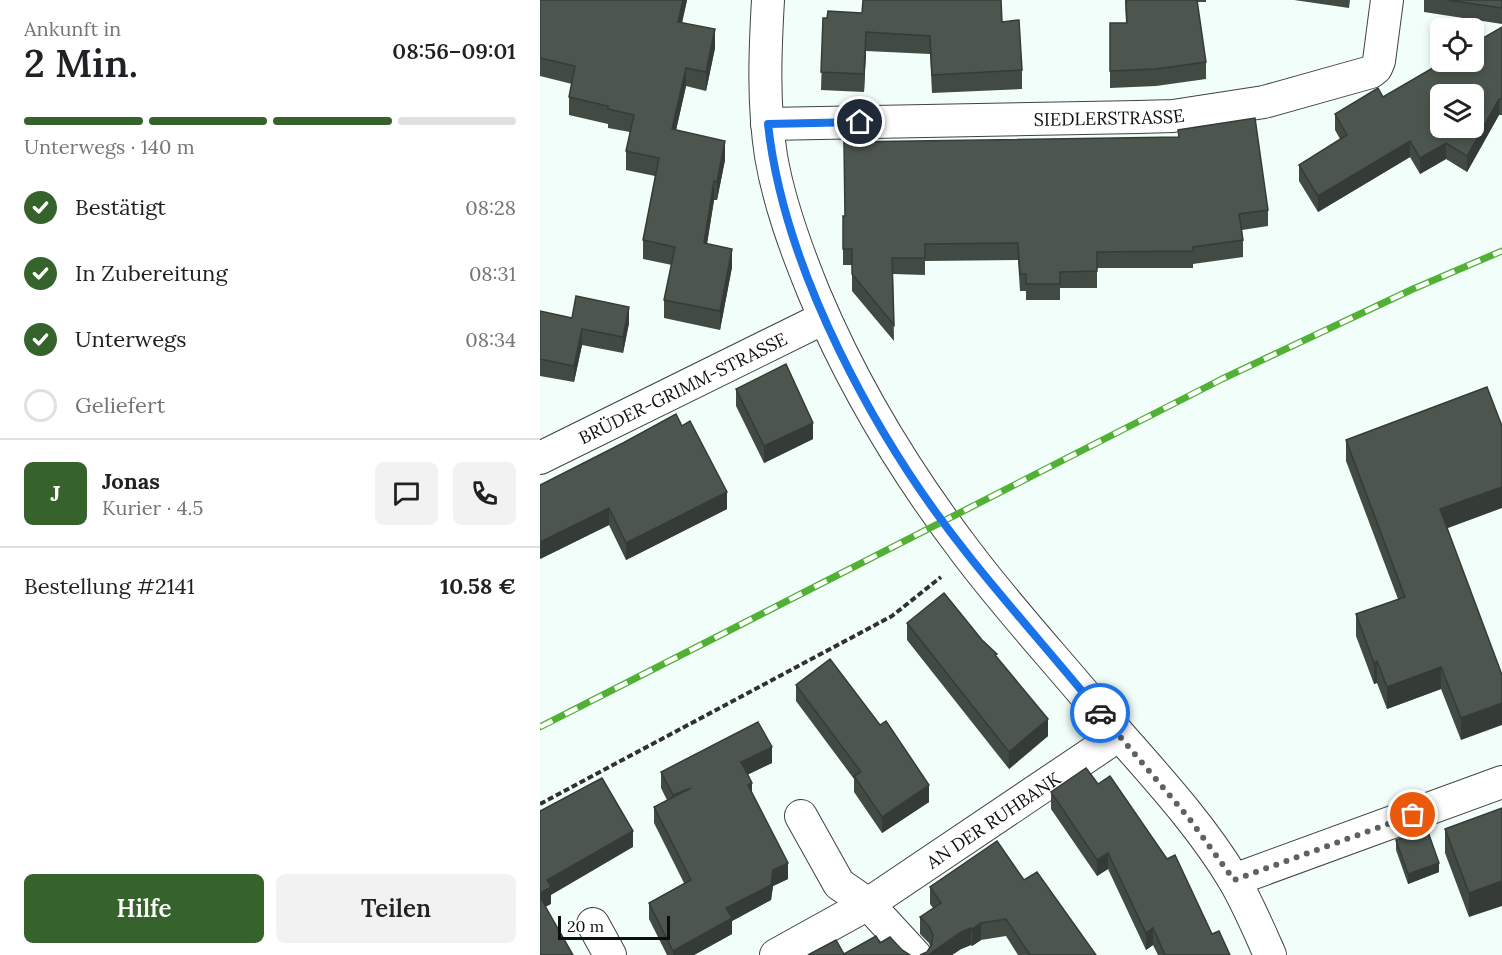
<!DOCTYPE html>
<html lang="de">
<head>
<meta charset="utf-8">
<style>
	:root { --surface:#fff; --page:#f2f2f2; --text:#202124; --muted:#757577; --line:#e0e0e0; --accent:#36622b }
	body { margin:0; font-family:Lora,serif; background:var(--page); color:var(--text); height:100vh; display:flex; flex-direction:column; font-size:22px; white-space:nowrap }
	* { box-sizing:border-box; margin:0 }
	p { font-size:20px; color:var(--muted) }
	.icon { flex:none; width:33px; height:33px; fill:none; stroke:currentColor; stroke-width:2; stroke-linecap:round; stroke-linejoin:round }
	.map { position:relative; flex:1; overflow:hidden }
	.drawer { display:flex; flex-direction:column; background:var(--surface); width:540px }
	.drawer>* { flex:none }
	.controls { position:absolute; left:890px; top:18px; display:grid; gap:12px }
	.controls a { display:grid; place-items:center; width:54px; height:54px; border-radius:9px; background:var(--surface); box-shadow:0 3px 9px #0003; font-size:30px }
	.scale { position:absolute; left:18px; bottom:15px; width:112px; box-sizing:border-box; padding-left:6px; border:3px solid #0f0f0f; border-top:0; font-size:16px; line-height:21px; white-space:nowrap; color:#0f0f0f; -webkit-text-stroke:4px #fff; paint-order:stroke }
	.pin { position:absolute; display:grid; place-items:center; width:51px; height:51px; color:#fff; margin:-26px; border:3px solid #fff; border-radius:50%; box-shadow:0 2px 6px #0007 }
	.courier { position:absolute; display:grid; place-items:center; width:60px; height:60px; margin:-30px; border:4px solid #1a73e8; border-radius:50%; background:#fff; color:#222; box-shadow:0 2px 8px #0007 }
	.overview em { font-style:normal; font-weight:600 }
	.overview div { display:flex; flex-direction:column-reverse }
	.overview { display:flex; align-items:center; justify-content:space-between; height:102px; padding:0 24px }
	h1 { font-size:39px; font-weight:600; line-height:45px }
	.bar { display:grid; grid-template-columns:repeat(4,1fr); gap:9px 6px; align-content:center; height:72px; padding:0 24px }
	.bar i { height:8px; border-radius:4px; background:var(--line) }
	.bar .selected { background:var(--accent) }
	.bar p { grid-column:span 4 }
	.line { display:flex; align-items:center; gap:15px; padding:0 24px; border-top:2px solid var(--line) }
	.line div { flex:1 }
	.round { display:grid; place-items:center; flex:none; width:63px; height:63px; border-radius:9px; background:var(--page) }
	ol { padding:0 24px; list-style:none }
	li { display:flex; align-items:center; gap:18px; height:66px }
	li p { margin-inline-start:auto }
	li .icon { padding:6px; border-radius:50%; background:var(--accent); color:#fff; stroke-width:4 }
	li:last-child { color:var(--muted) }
	li i { width:33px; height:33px; border:3px solid var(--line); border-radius:50% }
	.primary-button { display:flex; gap:12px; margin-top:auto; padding:12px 24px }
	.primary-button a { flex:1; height:69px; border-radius:9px; background:var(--accent); color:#fff; font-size:24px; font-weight:600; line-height:69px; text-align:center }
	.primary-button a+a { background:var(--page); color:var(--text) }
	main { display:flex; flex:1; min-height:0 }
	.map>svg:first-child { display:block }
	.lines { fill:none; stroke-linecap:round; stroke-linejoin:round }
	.minor-casing { stroke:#424242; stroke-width:34 }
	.path { stroke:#313131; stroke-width:4; stroke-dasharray:6 3; stroke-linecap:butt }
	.minor { stroke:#fff; stroke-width:32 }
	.rail-casing { stroke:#50b134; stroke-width:7 }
	.rail { stroke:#fff; stroke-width:4.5; stroke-dasharray:14; stroke-linecap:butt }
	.wall { fill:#414a43 }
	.shaded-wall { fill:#353c37 }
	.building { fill:#4c564e; stroke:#353c37; stroke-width:1.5; fill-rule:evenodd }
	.done { stroke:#5e6361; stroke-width:6; stroke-dasharray:0 10.8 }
	.route { stroke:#1a73e8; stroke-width:8 }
	.labels { text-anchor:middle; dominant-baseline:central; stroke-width:6; stroke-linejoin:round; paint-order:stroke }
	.street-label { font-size:18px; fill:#0f0f0f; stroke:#fff }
</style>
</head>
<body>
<main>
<section class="drawer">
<div class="overview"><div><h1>2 Min.</h1><p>Ankunft in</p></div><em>08:56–09:01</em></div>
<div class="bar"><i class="selected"></i><i class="selected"></i><i class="selected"></i><i></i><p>Unterwegs · 140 m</p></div>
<ol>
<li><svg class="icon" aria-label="check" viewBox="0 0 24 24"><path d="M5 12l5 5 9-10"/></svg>Bestätigt<p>08:28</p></li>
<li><svg class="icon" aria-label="check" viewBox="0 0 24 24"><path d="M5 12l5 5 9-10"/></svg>In Zubereitung<p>08:31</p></li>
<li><svg class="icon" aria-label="check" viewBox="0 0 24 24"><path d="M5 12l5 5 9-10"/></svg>Unterwegs<p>08:34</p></li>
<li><i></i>Geliefert</li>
</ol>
<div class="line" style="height:108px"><b class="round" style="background:var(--accent);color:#fff">J</b><div><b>Jonas</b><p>Kurier · 4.5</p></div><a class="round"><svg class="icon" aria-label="chat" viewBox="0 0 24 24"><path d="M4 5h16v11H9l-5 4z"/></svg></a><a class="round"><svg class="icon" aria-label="phone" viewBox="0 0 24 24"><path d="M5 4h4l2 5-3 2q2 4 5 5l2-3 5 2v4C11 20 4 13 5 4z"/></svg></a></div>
<div class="line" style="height:78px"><div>Bestellung #2141</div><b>10.58 €</b></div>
<div class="primary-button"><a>Hilfe</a><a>Teilen</a></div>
</section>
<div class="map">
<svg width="962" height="955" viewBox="0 0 962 955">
	<rect width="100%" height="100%" fill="#f2fef9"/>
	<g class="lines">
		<g class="minor-casing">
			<g id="minor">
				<path d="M228 0C225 52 223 104 231 156 239 203 256 249 274 293 313 386 365 472 426 552 465 604 509 652 551 702 599 759 655 815 694 880 708 904 719 930 730 955"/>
				<path id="s1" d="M227 124 598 117 633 116 724 102 831 72 836 68 839 61 847 0"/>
				<path id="s2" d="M0 458 284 318"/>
				<polyline points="261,816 299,884 328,904 375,955"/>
				<polyline points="694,880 962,782"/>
				<polyline points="53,924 70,955"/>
				<path id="s3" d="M236 955 328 904 579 735"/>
			</g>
		</g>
		<polyline class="path" points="0,804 352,616 401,577"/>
		<use href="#minor" class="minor"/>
		<g class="rail-casing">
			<polyline id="rail" points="0,727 682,379 873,289 962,251"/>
		</g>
		<use href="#rail" class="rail"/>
	</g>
	<g class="wall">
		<polygon points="0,0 147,0 142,23 175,48 166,91 146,86 136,130 185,160 177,200 174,200 167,244 192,267 180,330 124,318 124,300 132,265 103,259 103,240 115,176 86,170 86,151 90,132 68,128 68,124 29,115 29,97 32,84 0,76"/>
		<polygon points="585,0 666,0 666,2 657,2 666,62 666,79 616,86 570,88 570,23 586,23"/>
		<polygon points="754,0 810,0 809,8"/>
		<polygon points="884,0 962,0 962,24 884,12"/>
		<polygon points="283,18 462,22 482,70 482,89 392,93 390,54 326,51 324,92 281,90"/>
		<polygon points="962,27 962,115 959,115 927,172 906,159 880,174 870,157 778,212 759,181 759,165 800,139 795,130 795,114 843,97"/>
		<polygon points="638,130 728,210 728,226 702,230 703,240 703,257 653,264 653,268 557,268 557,288 520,288 520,300 486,300 486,291 480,291 478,260 385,261 385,275 353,274 354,341 312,291 312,265 303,265 303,216 638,137"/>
		<polygon points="0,311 32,318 89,323 83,353 42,345 34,382 0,376"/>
		<polygon points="196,389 273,439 224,463 196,406"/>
		<polygon points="806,440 907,528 962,675 921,740 901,689 847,709 837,683 834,684 816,636 816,614 858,599 806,461"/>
		<polygon points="0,485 187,509 86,560 69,525 0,559"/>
		<polygon points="367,623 508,736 469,769 367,640"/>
		<polygon points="256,685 389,802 342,833 314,792 314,779 256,701"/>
		<polygon points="232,763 208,774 212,793 248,879 233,886 231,900 192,921 192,934 154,955 127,955 109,919 109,903 144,883 114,823 114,807 127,800 121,788 121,772"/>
		<polygon points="558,784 672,934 690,955 618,955 613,945 606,950 568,869 557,876 511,809 511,792"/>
		<polygon points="962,808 929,917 905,853 905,829"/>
		<polygon points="856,840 899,872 868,884 856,850"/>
		<polygon points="484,880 556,955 478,955 466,936 441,940 432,946 431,945 421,949 412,955 380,955 387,952 390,946 389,943 380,934 380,917 393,908 390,904 390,887"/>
	</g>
	<g class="shaded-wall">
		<polygon points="143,0 147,0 138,40 138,22"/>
		<polygon points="175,29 175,48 166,91 166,72"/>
		<polygon points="326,32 326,51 324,92 324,74"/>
		<polygon points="146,68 146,86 132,148 132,129"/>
		<polygon points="959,99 959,115 927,172 927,156"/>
		<polygon points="185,141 185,160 177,200 177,182"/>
		<polygon points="870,141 870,157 778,212 778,196"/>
		<polygon points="906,143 906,159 880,174 880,158"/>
		<polygon points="174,181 174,200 164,262 164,243"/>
		<polygon points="192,249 192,267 180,330 180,311"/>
		<polygon points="89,307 89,323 83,353 83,337"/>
		<polygon points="42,329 42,345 34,382 34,366"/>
		<polygon points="273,423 273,439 224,463 224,446"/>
		<polygon points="962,487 962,508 900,531 900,509"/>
		<polygon points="187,492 187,509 86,560 86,543"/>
		<polygon points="69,508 69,525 0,559 0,542"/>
		<polygon points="837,661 837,683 834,684 834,663"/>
		<polygon points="901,667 901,689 847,709 847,687"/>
		<polygon points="962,703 962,725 921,740 921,718"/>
		<polygon points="508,719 508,736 469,769 469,752"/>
		<polygon points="232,747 232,763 201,778 201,762"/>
		<polygon points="212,783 212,799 208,785"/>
		<polygon points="389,785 389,802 342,833 342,817"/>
		<polygon points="93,831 93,847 11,895 11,904 0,910 0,893 7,880"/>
		<polygon points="568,853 568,869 557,876 557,860"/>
		<polygon points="248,863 248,879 233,886 231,900 192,921 192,934 154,955 133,955 133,951 233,870"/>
		<polygon points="899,863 899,872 868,884 868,874"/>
		<polygon points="962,881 962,906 929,917 929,893"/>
		<polygon points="441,923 441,940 432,946 432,929"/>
		<polygon points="431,928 431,945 421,949 412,955 388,955 421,932"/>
		<polygon points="613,928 613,945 606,950 606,933"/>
	</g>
	<g class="building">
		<polygon points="0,0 143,0 138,22 175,29 166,72 146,68 132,129 185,141 177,182 174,181 164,243 192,249 180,311 124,300 135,247 103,240 119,158 86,151 94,115 68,109 68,106 29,97 35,66 0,58"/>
		<polygon points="323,0 461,0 462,22 479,20 482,70 392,75 390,36 326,32 324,74 281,72 283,18 287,18 288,11 322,13"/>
		<polygon points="586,0 657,0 666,62 616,69 570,71 570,23 587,23"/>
		<polygon points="907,0 962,0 962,8"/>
		<path d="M962 27V99H959L927 156 906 143 880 158 870 141 778 196 759 165 807 135 795 114 838 88 843 97 903 62H933V44ZM900 94H933V128H900Z"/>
		<polygon points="715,118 728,210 699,214 703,240 653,247 653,251 557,252 557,271 520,272 520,284 486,284 486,274 480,274 478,243 385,244 385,258 352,258 354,325 312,274 312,249 303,249 303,216 305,216 304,142 639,137 638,130"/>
		<polygon points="36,296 89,307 83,337 42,329 34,366 0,359 0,311 32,318"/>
		<polygon points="246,364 273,423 224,446 196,389"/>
		<polygon points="947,387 962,426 962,487 900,509 962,675 962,703 921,718 901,667 847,687 837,661 834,663 816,614 865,597 806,440"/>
		<polygon points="136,414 142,426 150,421 187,492 86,543 69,508 0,542 0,485 83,443"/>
		<polygon points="404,593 442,640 457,654 455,655 508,719 469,752 367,623"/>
		<polygon points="290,659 340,725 346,721 389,785 342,817 314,776 321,772 256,685"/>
		<polygon points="218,722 232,747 201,762 212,783 208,785 248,863 233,870 231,885 186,908 192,918 133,951 109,903 151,880 114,807 151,788 133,795 121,772"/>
		<polygon points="546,768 558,784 570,776 627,859 635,855 672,934 679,931 690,955 625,955 613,928 606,933 568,853 557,860 511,792"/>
		<polygon points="62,778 93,831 7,880 11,887 0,893 0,811"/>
		<polygon points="962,808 962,881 929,893 905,829"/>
		<polygon points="887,829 899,863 868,874 856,840"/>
		<polygon points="457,841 484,880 497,872 556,955 490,955 466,919 441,923 432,929 431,928 421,932 388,955 380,955 387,952 392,944 393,935 389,926 380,917 401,903 390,887"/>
		<polygon points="0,897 33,955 0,955"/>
		<polygon points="336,936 340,943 350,937 362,950 370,955 268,955 296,940 304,954"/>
	</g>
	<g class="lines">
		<polyline class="done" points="560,713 648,817 694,880 873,815"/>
		<path class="route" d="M320 122 228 124C244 271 337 441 429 556 471 609 517 660 560 713"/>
	</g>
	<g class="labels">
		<g class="street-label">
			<text stroke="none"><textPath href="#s1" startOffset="342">SIEDLERSTRASSE</textPath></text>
			<text stroke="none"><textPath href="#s2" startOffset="159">BRÜDER-GRIMM-STRASSE</textPath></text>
			<text stroke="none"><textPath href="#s3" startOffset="256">AN DER RUHBANK</textPath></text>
		</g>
	</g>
</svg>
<div class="controls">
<a><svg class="icon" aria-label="locate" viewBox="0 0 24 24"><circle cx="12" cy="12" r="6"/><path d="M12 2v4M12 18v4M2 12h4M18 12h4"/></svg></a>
<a><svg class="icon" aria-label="layers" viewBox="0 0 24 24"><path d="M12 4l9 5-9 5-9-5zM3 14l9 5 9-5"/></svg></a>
</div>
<div class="scale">20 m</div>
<div class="pin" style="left:873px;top:815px;background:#ea580c"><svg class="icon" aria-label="bag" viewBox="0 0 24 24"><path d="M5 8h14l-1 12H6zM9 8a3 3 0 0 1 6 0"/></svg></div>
<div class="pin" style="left:320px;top:122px;background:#1f2937"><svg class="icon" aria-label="home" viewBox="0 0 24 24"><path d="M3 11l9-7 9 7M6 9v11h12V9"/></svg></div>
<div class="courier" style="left:560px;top:713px"><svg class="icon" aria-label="car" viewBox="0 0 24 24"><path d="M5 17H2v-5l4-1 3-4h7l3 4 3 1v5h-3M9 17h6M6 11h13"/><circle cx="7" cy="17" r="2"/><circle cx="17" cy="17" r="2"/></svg></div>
</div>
</main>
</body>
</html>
